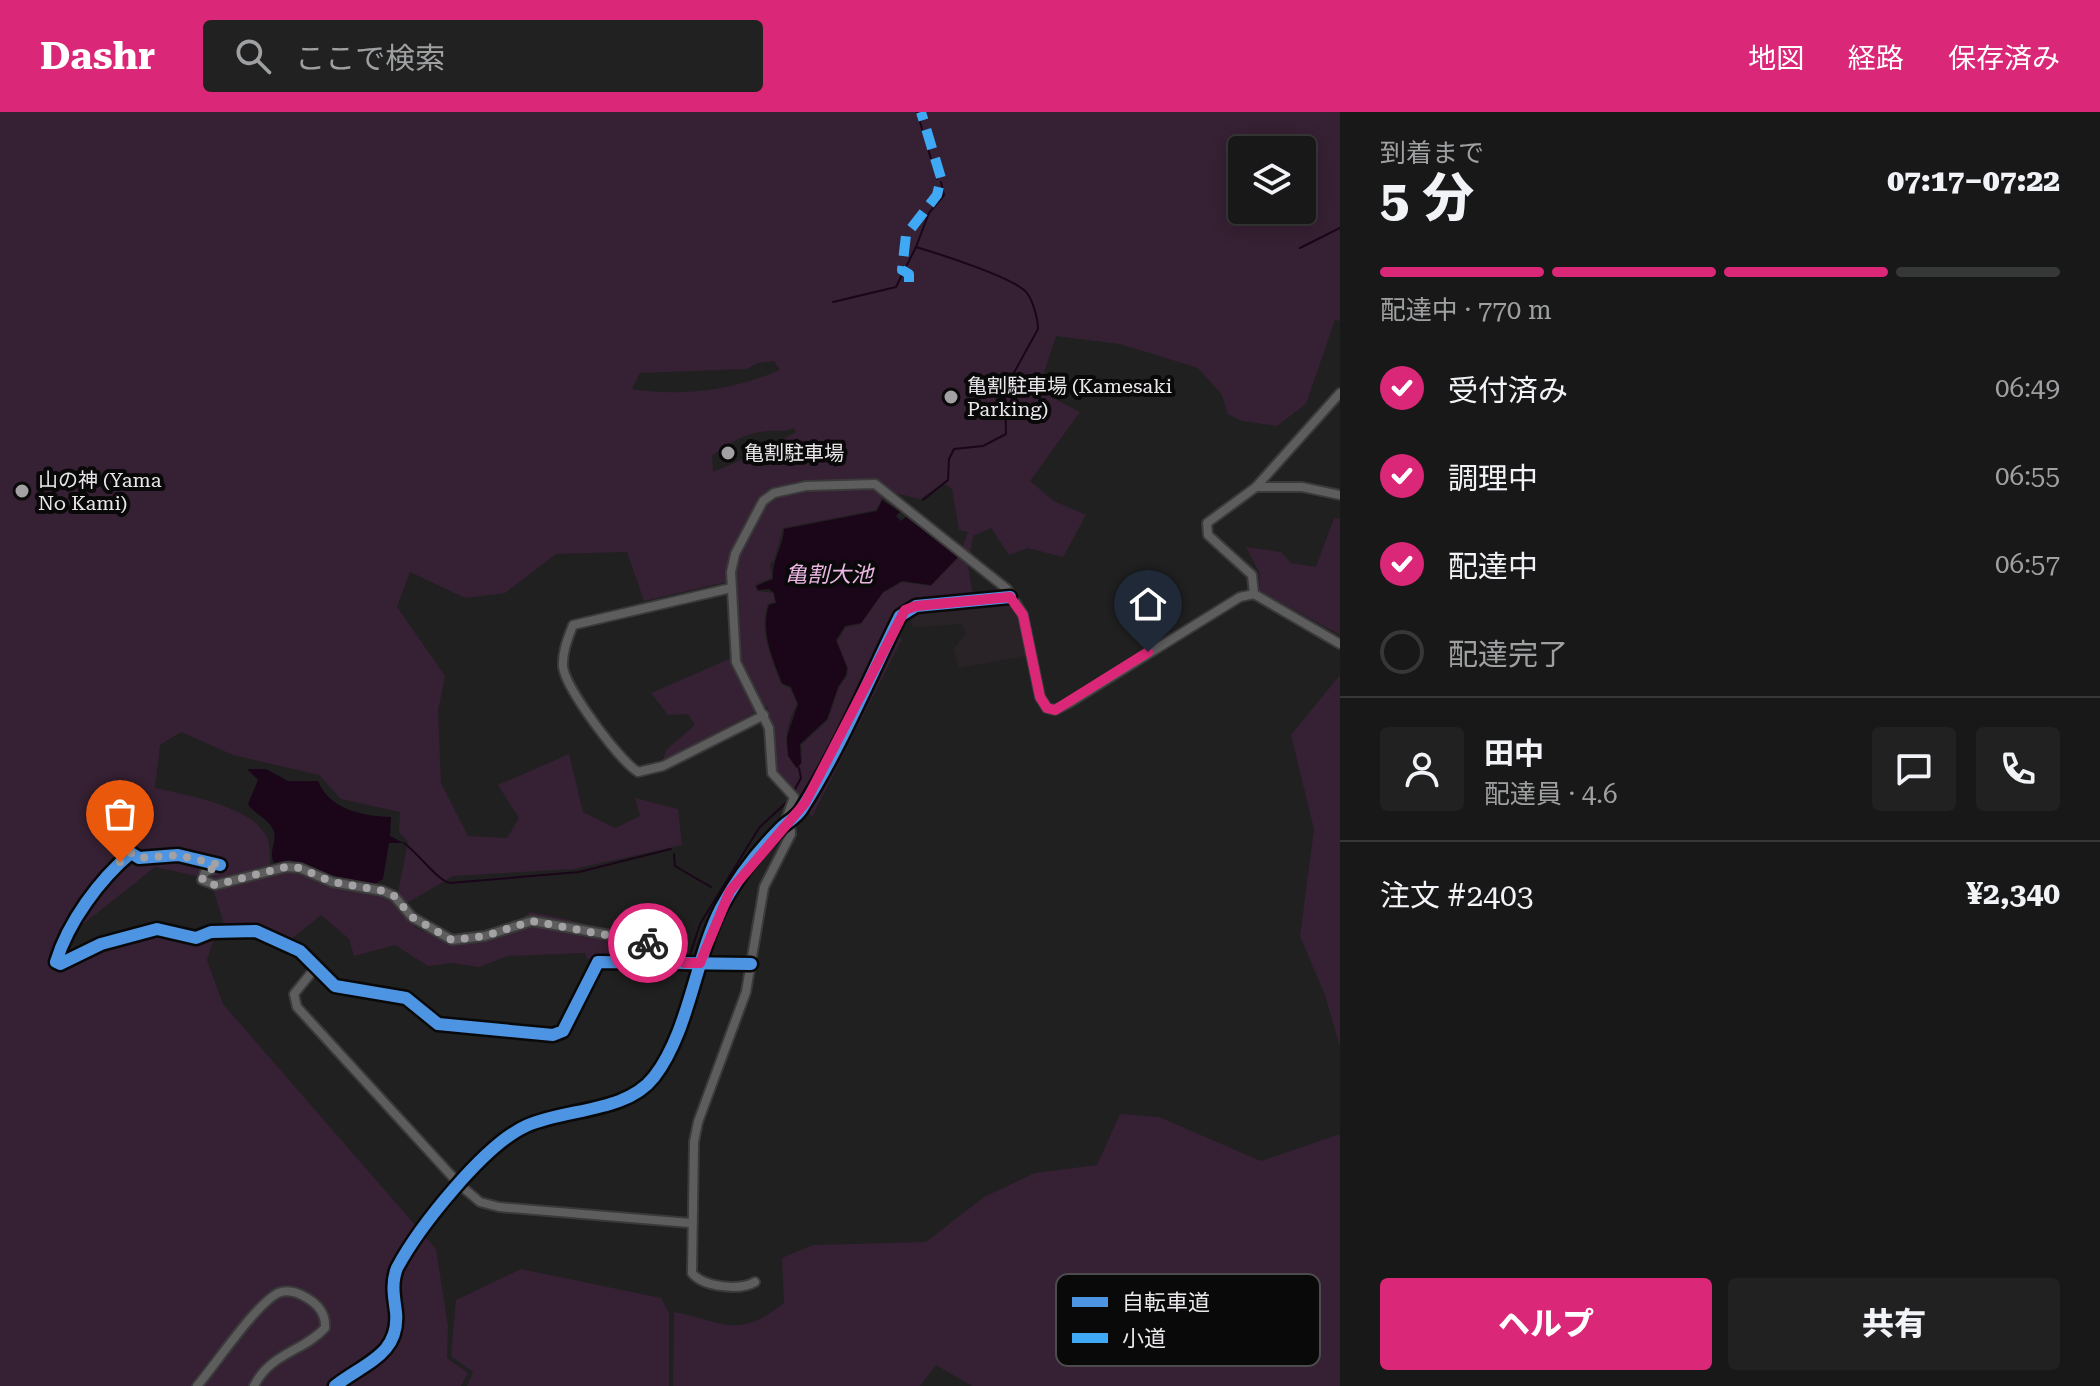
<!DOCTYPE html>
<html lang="ja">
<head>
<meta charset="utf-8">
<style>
	:root { --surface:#181818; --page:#212121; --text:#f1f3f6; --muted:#9fa0a2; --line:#363737; --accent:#db2777 }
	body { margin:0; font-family:"Roboto Serif","Noto Sans JP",serif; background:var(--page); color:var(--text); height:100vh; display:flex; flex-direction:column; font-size:30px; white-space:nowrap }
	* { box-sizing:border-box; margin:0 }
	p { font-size:26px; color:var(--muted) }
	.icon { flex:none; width:44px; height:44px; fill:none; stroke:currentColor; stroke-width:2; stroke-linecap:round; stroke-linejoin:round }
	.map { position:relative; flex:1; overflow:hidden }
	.panel { display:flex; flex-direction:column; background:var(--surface); width:760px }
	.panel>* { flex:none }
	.buttons { position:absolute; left:1228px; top:24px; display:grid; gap:16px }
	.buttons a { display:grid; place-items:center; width:88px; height:88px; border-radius:8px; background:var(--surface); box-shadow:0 4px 20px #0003,0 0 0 2px var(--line); font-size:40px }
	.pin { position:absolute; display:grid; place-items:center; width:68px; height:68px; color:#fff; margin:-82px -34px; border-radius:50% 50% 50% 0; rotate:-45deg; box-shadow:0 0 8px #0007 }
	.pin .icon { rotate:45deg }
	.courier { position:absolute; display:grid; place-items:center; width:80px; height:80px; margin:-40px; border:6px solid #db2777; border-radius:50%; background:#fff; color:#222; box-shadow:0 2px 10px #0007 }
	.overview em { font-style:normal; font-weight:800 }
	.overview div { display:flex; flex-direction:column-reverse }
	.overview { display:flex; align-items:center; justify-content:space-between; height:136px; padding:0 40px }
	h1 { font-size:52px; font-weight:800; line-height:60px }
	.bar { display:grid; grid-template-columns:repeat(4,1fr); gap:12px 8px; align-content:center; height:96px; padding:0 40px }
	.bar i { height:10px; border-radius:6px; background:var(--line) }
	.bar .on { background:var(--accent) }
	.bar p { grid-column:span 4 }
	.line { display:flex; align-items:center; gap:20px; padding:0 40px; border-top:2px solid var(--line) }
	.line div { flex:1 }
	.round { display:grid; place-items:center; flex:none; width:84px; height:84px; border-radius:8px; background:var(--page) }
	ol { padding:0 40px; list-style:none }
	li { display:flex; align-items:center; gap:24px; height:88px }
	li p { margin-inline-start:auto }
	li .icon { padding:8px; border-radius:50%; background:var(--accent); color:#fff; stroke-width:4 }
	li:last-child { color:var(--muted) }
	li i { width:44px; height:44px; border:4px solid var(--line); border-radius:50% }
	.primary-button { display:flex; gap:16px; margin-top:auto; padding:16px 40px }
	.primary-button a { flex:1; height:92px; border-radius:8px; background:var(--accent); color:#fff; font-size:32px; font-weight:800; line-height:92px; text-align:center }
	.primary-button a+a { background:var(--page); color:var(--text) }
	header { display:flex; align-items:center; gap:48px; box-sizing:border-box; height:112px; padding:0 40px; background:var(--accent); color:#fff }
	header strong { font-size:38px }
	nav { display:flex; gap:44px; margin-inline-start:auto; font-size:28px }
	.search { width:560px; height:72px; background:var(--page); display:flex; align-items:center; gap:20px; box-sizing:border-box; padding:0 28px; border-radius:8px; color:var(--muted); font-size:30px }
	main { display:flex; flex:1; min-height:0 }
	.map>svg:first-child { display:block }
	.built { fill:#292328 }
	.green { fill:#362033; fill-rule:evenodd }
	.water { fill:#1a0618 }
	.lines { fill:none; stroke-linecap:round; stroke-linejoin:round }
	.stream { stroke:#1a0618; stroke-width:2 }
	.street-casing { stroke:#3a3a3a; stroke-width:12 }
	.street { stroke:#5e5d5e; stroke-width:8 }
	.quiet { stroke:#3fa9f5; stroke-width:10; stroke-dasharray:20 10; stroke-linecap:butt }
	.cycleway-casing { stroke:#0a090a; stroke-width:17 }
	.cycleway { stroke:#4d94e3; stroke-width:12 }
	.done { stroke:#a3a1a3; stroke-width:8; stroke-dasharray:0 14.4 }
	.route { stroke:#db2777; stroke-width:10 }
	.poi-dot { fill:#a3a1a3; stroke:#0a090a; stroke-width:3 }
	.labels { text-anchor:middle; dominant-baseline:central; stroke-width:8; stroke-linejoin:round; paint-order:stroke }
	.poi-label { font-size:20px; fill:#e9e7e9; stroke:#0a090a; text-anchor:start }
	.water-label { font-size:22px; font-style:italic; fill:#ecb6e4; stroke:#0a090a }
	.key { fill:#0a090a; stroke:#4d4c4d; stroke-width:2 }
	.key-label { font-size:22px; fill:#e9e7e9 }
</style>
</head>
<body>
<header>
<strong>Dashr</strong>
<div class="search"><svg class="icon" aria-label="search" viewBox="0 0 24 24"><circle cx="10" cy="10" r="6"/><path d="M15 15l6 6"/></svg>ここで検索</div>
<nav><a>地図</a><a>経路</a><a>保存済み</a></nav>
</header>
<main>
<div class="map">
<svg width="1340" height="1274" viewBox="0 0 1340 1274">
	<rect width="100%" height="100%" fill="#202020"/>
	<polygon class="built" points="1003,492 1017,494 1028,543 959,556 954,536 966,521 961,512 913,515 910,499"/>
	<g class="green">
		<path d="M0 0H1340V209L1335 208 1306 292 1277 314 1242 309 1228 302 1222 283 1198 256 1120 232 1056 224 1038 278 1080 300 1030 369 1054 389 1086 403 1063 445 1028 436 1009 443 991 416 973 424 968 454 973 484 904 494 889 516 902 527 812 705 774 659 775 622 767 594 663 649 666 638 695 613 688 602 668 603 651 581 741 542 735 468 644 489 627 440 556 442 505 481 465 486 410 460 397 495 445 564 438 599 441 671 468 724 507 726 519 706 498 673 569 642 583 700 615 716 640 704 635 686 678 697 682 733 574 757 453 764 407 791 398 781 408 730 399 720 400 700 341 687 319 663 233 643 181 620 160 633 155 676C185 683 256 694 268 728 270 735 270 746 270 754L291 752 334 767 387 777 416 816 452 832 456 825 514 813 530 800C577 808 619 821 661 844V848L587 847 585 841 508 844 479 855 451 851 428 854 395 833 354 844 349 827 321 803 290 828 260 817 225 815 210 767 155 755 58 832 69 851 95 837 102 824 144 815 214 826 207 848 223 892 436 1137 448 1214 447 1246 468 1261 461 1274H0ZM1242 38H1302V98H1242ZM774 249 780 258C733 278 683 285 632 277L640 261 746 257 758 251ZM794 316 796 320C790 325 718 359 713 360L712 344C727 332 748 320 768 319 778 318 784 320 794 316ZM943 371 952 377 959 418 968 420 959 445 931 474 902 470 883 481 861 512 846 515 837 529 848 556 847 564 839 575 828 608 801 633 802 651 797 657C780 637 786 614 797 592L790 576 781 572C772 547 758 519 768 492L775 490 773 481 757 479 755 473 772 466 770 452 774 449 783 416 876 398 886 379 920 387Z"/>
		<polygon points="1334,406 1340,407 1340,523 1260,479 1259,460 1246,435 1281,440 1291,451 1316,455"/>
		<polygon points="1340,563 1340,935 1325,883 1300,824 1314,717 1291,623"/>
		<path d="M1120 1002 1159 1005 1261 1049 1340 1022V1274H972L936 1253 920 1274H673L674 1200C725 1210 737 1228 784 1191L782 1146 813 1133 926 1130 984 1085 1035 1061 1097 1053Z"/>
		<polygon points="521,1157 661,1186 669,1201 669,1274 467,1274 473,1260 451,1244 456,1188"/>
	</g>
	<g class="water">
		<path d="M882 388 900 400 896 404 901 409 906 405 958 445 931 473 902 469 883 480 861 511 845 514 836 528 847 556 846 563 838 575 827 607 800 632 801 651 797 656 788 644 787 625 798 592 791 575 782 571C773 547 760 520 769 493L776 491 774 481 769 477 758 478 756 474 773 467C772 446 783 437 784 417L877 399Z"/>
		<path d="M247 657H266L288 669H318C329 697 362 704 391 705L390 724 404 731H389L383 767 375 772 337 765 289 748 274 751C268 739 277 732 274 720 271 708 254 702 248 692L258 668Z"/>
	</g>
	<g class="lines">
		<g class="stream">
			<polyline points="917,0 937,67"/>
			<polyline points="1300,136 1340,116"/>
			<polyline points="833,190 896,175 916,135"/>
			<path d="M923 388 948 368 949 347 954 337 983 334 1006 322 1005 277 1038 217C1038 207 1033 189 1027 181 1016 166 936 141 916 135L929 101 944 83 941 70"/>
			<polyline points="794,679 801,666 799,656"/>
			<path d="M404 731C418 741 437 768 450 771L579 760 671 737"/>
			<polyline points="674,742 675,754 711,775"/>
			<polyline points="690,843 700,812 759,716 789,688"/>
		</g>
		<g class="street-casing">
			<g id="street">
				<polyline points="1256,375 1302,375 1340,383"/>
				<path d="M731 476 573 513C568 526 562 540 563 555 566 577 619 648 638 660L663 654 764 603"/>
				<polyline points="1254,482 1252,463 1208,423 1207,411 1256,375 1340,281"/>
				<polyline points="784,713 794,685 772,661 769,616 736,550 731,460 735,442 763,389 774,381 806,374 875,372 1007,477 1023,503 1040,585 1047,596 1055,598 1069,591 1240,485 1254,482 1340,532"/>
				<path d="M220 753 178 743 139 746 131 741C100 767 68 810 56 850L60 852 101 832 157 817 196 826 211 820 256 819 300 839 335 874 406 886 438 912 553 923 563 919 598 850 751 852"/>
				<polyline points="220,754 205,760 202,768 215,773 286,755 300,756 332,770 383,779 394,784 412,805 452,828 485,824 532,809 638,828 684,850"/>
				<polyline points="316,855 294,882 297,895 460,1073 480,1090 499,1095 690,1111"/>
				<path d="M755 1170C740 1179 703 1175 692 1161L694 1030 698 1010 746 880 764 775 791 722 790 710"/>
				<path d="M197 1274C216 1252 255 1193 278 1181 288 1177 299 1181 307 1186 319 1193 326 1202 325 1216 303 1240 270 1241 254 1274"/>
				<path d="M335 1274C364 1251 400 1243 396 1200 394 1185 391 1171 397 1156 419 1115 484 1033 526 1014 566 996 626 1001 654 965 689 920 695 847 721 796 736 768 756 741 779 718 786 710 795 707 801 698 840 637 868 569 900 504L916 494 1010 485"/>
			</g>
		</g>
		<use href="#street" class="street"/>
		<polyline class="quiet" points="909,170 909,162 902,158 906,123 937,83 941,66 921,0"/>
		<g class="cycleway-casing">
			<g id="cycleway">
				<path d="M220 753 178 743 139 746 131 741C100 767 68 810 56 850L60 852 101 832 157 817 196 826 211 820 256 819 300 839 335 874 406 886 438 912 553 923 563 919 598 850 751 852"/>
				<path d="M335 1274C364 1251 400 1243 396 1200 394 1185 391 1171 397 1156 419 1115 484 1033 526 1014 566 996 626 1001 654 965 689 920 695 847 721 796 736 768 756 741 779 718 786 710 795 707 801 698 840 637 868 569 900 504L916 494 1010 485"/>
			</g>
		</g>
		<use href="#cycleway" class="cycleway"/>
	</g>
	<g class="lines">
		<polyline class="done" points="120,750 131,741 139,746 178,743 220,753 205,760 202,768 215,773 286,755 300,756 332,770 383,779 394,784 412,805 452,828 485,824 532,809 648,831"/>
		<polyline class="route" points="648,831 685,851 700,851 730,779 805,691 905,498 916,494 1010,485 1023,503 1040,585 1047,596 1055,598 1148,540"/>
	</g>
	<g class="poi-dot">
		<circle cx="951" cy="285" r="8"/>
		<circle cx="728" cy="341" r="8"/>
		<circle cx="22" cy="379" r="8"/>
	</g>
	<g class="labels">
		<g class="poi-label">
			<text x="967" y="274">亀割駐車場 (Kamesaki<tspan x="967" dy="23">Parking)</tspan></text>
			<text x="744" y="341">亀割駐車場</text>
			<text x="38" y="368">山の神 (Yama<tspan x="38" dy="23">No Kami)</tspan></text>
		</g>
		<g class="water-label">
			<text x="829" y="462">亀割大池</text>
		</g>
	</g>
	<rect x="1056" y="1162" width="264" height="92" rx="12" class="key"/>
	<rect x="1072" y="1185" width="36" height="10" fill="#4d94e3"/>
	<rect x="1072" y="1221" width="36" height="10" fill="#3fa9f5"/>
	<g class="key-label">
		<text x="1122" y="1198">自転車道</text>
		<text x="1122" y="1234">小道</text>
	</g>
</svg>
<div class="buttons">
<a><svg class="icon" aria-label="layers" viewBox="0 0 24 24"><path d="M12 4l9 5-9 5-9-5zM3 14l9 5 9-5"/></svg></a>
</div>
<div class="pin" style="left:120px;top:750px;background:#ea580c"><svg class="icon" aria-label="bag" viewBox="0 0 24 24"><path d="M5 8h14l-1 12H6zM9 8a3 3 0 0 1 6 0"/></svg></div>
<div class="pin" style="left:1148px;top:540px;background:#1f2937"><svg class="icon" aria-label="home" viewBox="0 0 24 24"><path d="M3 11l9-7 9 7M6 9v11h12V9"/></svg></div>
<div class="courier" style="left:648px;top:831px"><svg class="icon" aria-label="bike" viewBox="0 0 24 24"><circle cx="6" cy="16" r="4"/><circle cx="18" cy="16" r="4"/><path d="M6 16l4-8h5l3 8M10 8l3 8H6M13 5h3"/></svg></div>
</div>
<section class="panel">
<div class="overview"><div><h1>5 分</h1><p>到着まで</p></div><em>07:17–07:22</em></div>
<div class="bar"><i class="on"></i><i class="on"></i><i class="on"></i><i></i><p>配達中 · 770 m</p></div>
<ol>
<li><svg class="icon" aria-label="check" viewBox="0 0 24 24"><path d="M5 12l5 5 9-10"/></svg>受付済み<p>06:49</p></li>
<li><svg class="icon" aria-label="check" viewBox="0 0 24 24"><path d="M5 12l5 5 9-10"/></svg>調理中<p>06:55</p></li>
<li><svg class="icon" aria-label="check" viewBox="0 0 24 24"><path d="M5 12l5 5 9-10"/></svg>配達中<p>06:57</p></li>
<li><i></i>配達完了</li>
</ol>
<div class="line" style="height:144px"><a class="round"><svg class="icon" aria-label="person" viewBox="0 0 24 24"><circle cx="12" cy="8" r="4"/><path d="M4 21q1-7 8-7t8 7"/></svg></a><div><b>田中</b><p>配達員 · 4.6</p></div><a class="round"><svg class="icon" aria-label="chat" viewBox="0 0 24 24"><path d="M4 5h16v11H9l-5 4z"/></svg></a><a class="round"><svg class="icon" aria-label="phone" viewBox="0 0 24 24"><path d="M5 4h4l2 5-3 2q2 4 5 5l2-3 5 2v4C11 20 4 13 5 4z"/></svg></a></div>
<div class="line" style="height:104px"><div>注文 #2403</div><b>¥2,340</b></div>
<div class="primary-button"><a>ヘルプ</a><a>共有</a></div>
</section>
</main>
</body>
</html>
